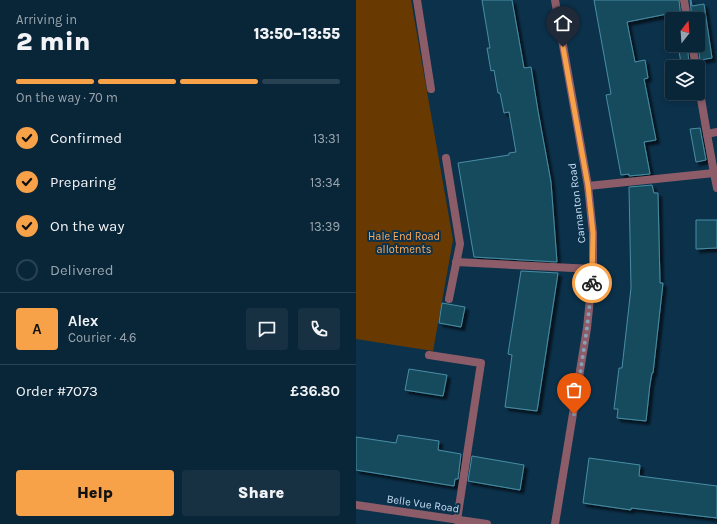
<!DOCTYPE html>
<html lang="en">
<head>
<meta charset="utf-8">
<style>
	:root { --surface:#092538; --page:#173143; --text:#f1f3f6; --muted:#99a5ae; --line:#294253; --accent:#f7a149 }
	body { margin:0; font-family:Karla,sans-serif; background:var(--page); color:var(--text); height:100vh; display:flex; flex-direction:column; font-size:15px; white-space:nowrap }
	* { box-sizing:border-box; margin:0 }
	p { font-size:13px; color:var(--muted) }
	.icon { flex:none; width:22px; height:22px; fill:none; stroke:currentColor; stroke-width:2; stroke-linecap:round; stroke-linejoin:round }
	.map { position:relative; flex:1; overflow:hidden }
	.drawer { display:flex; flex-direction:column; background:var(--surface); width:356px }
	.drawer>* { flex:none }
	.needle { width:26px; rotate:17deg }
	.tools { position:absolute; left:309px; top:12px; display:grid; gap:8px }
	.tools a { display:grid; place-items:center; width:40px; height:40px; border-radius:4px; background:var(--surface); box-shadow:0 2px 6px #0003,0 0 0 1px var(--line); font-size:20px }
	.pin { position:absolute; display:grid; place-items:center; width:34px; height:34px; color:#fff; margin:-41px -17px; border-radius:50% 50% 50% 0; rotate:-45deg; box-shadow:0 0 4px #0007 }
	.pin .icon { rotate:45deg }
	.courier { position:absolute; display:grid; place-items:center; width:40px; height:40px; margin:-20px; border:3px solid #f7a149; border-radius:50%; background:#fff; color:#222; box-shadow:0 1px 5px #0007 }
	.headline em { font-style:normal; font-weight:800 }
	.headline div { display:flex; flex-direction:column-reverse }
	.headline { display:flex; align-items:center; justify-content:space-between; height:68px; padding:0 16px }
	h1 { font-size:26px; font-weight:800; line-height:30px }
	.bar { display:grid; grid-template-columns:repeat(4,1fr); gap:6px 4px; align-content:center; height:48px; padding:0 16px }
	.bar i { height:5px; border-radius:3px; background:var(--line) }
	.bar .active { background:var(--accent) }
	.bar p { grid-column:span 4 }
	.line { display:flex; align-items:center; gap:10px; padding:0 16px; border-top:1px solid var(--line) }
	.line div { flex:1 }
	.round { display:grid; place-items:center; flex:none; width:42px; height:42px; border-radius:4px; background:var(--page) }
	ol { padding:0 16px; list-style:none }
	li { display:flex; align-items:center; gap:12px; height:44px }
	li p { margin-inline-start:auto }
	li .icon { padding:4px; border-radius:50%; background:var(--accent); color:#111; stroke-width:4 }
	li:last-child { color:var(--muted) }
	li i { width:22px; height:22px; border:2px solid var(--line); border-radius:50% }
	.action { display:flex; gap:8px; margin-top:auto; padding:8px 16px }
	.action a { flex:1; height:46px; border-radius:4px; background:var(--accent); color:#111; font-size:16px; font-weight:800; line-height:46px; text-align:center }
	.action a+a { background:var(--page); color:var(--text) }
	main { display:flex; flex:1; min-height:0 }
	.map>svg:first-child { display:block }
	.green { fill:#683a01 }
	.building { fill:#164c5d; stroke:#498da5; filter:url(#shadow) }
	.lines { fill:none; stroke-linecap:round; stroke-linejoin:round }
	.lane { stroke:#8c5d68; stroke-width:8 }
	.street { stroke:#8c5d68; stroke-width:8 }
	.done { stroke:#85a1b8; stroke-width:4; stroke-dasharray:0 7.2 }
	.route { stroke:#f7a149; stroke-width:5 }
	.labels { text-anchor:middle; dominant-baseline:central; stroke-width:4; stroke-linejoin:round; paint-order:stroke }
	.street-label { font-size:11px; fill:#c6def3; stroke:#0c314b }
	.park-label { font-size:11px; fill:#ffac5b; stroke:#0c314b }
</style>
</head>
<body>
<main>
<section class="drawer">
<div class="headline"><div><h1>2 min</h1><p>Arriving in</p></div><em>13:50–13:55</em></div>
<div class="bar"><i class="active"></i><i class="active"></i><i class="active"></i><i></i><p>On the way · 70 m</p></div>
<ol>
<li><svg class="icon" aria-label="check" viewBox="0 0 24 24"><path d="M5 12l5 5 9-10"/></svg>Confirmed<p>13:31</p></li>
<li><svg class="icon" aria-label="check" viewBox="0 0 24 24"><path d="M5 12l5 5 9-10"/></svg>Preparing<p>13:34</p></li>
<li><svg class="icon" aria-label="check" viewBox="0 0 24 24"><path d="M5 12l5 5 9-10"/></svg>On the way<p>13:39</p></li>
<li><i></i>Delivered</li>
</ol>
<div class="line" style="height:72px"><b class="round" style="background:var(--accent);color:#111">A</b><div><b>Alex</b><p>Courier · 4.6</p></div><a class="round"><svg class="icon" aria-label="chat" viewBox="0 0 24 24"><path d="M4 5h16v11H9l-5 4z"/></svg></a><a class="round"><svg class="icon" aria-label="phone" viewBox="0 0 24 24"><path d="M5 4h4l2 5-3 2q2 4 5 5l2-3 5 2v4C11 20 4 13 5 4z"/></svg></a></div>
<div class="line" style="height:52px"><div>Order #7073</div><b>£36.80</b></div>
<div class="action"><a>Help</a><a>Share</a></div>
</section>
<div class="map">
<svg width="361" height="524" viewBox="0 0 361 524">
	<defs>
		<filter id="shadow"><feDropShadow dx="3.5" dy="3.5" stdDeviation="1" flood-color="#0009"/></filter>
	</defs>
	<rect width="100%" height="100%" fill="#0c314b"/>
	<polygon class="green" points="0,0 55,0 97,240 77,351 0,339"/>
	<g class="building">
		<polygon points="126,0 156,0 168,68 175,67 182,111 195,182 201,262 118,257 102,163 153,155 153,153 160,152 153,112 148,113 144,93 142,93 138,70 135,71 131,48 134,48"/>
		<polygon points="238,0 323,0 325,19 317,19 316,13 271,22 279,62 289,60 292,78 288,79 300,140 288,142 294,174 273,176 273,174 265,175 250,95 255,94"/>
		<polygon points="334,0 335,0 336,6 348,4 356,58 344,60 342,45 342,19 336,19"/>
		<polygon points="322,45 331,45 333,62 325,63"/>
		<polygon points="344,128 350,160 340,162 334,129"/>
		<polygon points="296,185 298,193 302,193 304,283 307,283 297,373 296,373 294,384 290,421 261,418 262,409 258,409 263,368 266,368 275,288 273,187"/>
		<polygon points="340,220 361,220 361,248 340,249"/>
		<polygon points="165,271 202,273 181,411 149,407 156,355 152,354"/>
		<polygon points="86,303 109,307 105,327 83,323"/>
		<polygon points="53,369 91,375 87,396 49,390"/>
		<polygon points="42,435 83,441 82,450 105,454 102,479 99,479 98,486 0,470 0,437 40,443"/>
		<polygon points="116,456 168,465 164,490 112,481"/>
		<polygon points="233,458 284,465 283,476 361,486 361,518 275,508 275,510 227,503"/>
	</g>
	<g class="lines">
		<g class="lane">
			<polyline points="61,0 75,89"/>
			<polyline points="328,0 331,19"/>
			<polyline points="336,45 340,67"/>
			<polyline points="342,81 351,134"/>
			<polyline points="90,158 104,244 93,299"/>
			<polyline points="358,173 361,188"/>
			<polyline points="232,186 358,173 351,134 361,132"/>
			<polyline points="100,262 237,269"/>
			<polyline points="73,355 125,363 101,520"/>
		</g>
		<g class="street">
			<polyline points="199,0 232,186 237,233 237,269 231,328 199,524"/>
			<polyline points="0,505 131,524"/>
		</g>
	</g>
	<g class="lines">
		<polyline class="done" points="218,414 231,328 236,283"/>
		<polyline class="route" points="207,47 232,186 237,233 236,283"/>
	</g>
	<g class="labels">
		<g class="street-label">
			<text transform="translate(221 203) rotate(-97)">Carnanton Road</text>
			<text transform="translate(67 504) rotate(8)">Belle Vue Road</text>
		</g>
		<g class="park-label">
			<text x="48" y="236">Hale End Road<tspan x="48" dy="13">allotments</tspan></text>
		</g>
	</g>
</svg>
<div class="tools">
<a><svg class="needle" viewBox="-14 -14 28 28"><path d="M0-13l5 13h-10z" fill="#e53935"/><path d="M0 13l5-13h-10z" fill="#99a5ae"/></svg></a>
<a><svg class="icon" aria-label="layers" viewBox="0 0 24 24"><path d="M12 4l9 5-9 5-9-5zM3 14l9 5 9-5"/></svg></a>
</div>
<div class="pin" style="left:218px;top:414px;background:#ea580c"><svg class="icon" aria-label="bag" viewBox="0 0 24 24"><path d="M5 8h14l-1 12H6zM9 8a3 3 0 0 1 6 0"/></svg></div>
<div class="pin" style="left:207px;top:47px;background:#1f2937"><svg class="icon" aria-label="home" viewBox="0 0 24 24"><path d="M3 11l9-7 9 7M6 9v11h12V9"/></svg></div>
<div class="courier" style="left:236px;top:283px"><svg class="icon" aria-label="bike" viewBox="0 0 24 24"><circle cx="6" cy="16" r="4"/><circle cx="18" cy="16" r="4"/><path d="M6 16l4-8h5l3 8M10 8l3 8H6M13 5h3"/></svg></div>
</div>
</main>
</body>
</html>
